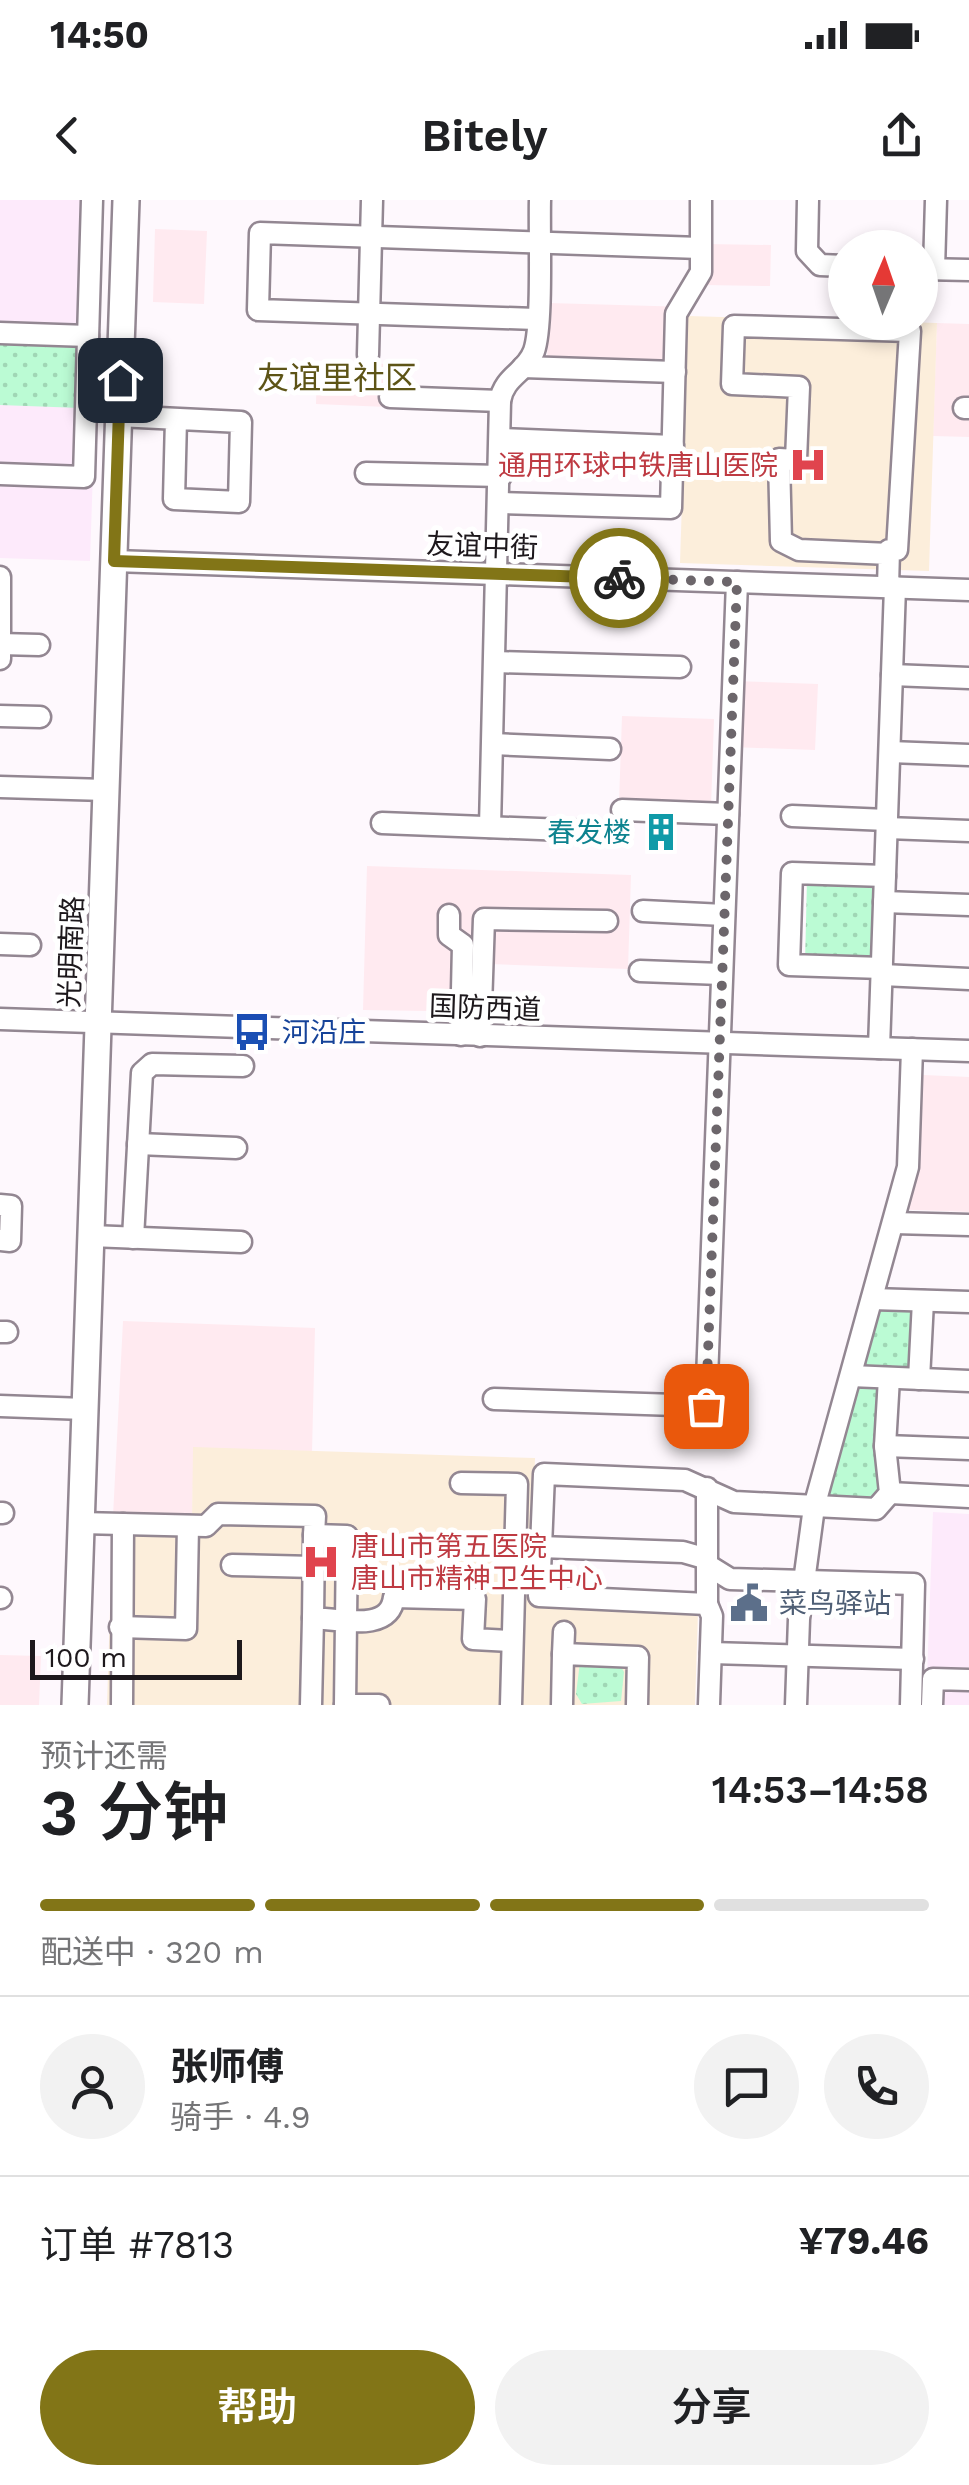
<!DOCTYPE html>
<html lang="zh">
<head>
<meta charset="utf-8">
<style>
	:root { --surface:#fff; --page:#f2f2f2; --text:#202124; --muted:#757577; --line:#e0e0e0; --accent:#827517 }
	body { margin:0; font-family:"Work Sans","Noto Sans SC",sans-serif; background:var(--page); color:var(--text); height:100vh; display:flex; flex-direction:column; font-size:38px; white-space:nowrap }
	* { box-sizing:border-box; margin:0 }
	p { font-size:32px; color:var(--muted) }
	.icon { flex:none; width:55px; height:55px; fill:none; stroke:currentColor; stroke-width:2; stroke-linecap:round; stroke-linejoin:round }
	.map { position:relative; height:1505px; overflow:hidden }
	.sheet { display:flex; flex-direction:column; background:var(--surface); flex:1 }
	.sheet>* { flex:none }
	.needle { width:65px; rotate:2deg }
	.fabs { position:absolute; left:828px; top:30px; display:grid; gap:20px }
	.fabs a { display:grid; place-items:center; width:110px; height:110px; border-radius:50%; background:var(--surface); box-shadow:0 5px 15px #0003; font-size:50px }
	.scale { position:absolute; left:30px; bottom:25px; width:212px; box-sizing:border-box; padding-left:10px; border:5px solid #1d181c; border-top:0; font-size:28px; line-height:35px; white-space:nowrap; color:#1d181c; -webkit-text-stroke:8px #fff; paint-order:stroke }
	.pin { position:absolute; display:grid; place-items:center; width:85px; height:85px; color:#fff; margin:-42px; border-radius:20px; box-shadow:0 5px 15px #0006 }
	.courier { position:absolute; display:grid; place-items:center; width:100px; height:100px; margin:-50px; border:8px solid #827517; border-radius:50%; background:#fff; color:#222; box-shadow:0 2px 12px #0007 }
	.headline em { font-style:normal; font-weight:600 }
	.headline div { display:flex; flex-direction:column-reverse }
	.headline { display:flex; align-items:center; justify-content:space-between; height:170px; padding:0 40px }
	h1 { font-size:65px; font-weight:600; line-height:75px }
	.bar { display:grid; grid-template-columns:repeat(4,1fr); gap:15px 10px; align-content:center; height:120px; padding:0 40px }
	.bar i { height:12px; border-radius:8px; background:var(--line) }
	.bar .selected { background:var(--accent) }
	.bar p { grid-column:span 4 }
	.line { display:flex; align-items:center; gap:25px; padding:0 40px; border-top:2px solid var(--line) }
	.line div { flex:1 }
	.round { display:grid; place-items:center; flex:none; width:105px; height:105px; border-radius:52px; background:var(--page) }
	.action { display:flex; gap:20px; margin-top:auto; padding:20px 40px }
	.action a { flex:1; height:115px; border-radius:60px; background:var(--accent); color:#fff; font-size:40px; font-weight:600; line-height:115px; text-align:center }
	.action a+a { background:var(--page); color:var(--text) }
	.status { display:flex; justify-content:space-between; align-items:center; height:70px; padding:0 50px; background:var(--surface); direction:ltr }
	.status svg { height:28px; fill:currentColor }
	header { display:flex; justify-content:space-between; align-items:center; height:130px; padding:0 40px; background:var(--surface); font-size:45px; font-weight:600 }
	.map>svg:first-child { display:block }
	.commercial { fill:#ffeaf0 }
	.built { fill:#fdeafb }
	.medical { fill:#fceedb }
	.park { fill:url(#park-dots) }
	.lines { fill:none; stroke-linecap:round; stroke-linejoin:round }
	.minor-casing { stroke:#938792; stroke-width:25 }
	.major-casing { stroke:#938792; stroke-width:30 }
	.minor { stroke:#fff; stroke-width:20 }
	.major { stroke:#fff; stroke-width:25 }
	.done { stroke:#6c666b; stroke-width:10; stroke-dasharray:0 18 }
	.route { stroke:#827517; stroke-width:12 }
	.labels { text-anchor:middle; dominant-baseline:central; stroke-width:10; stroke-linejoin:round; paint-order:stroke }
	.health-label { font-size:28px; fill:#be3a42; stroke:#fff; text-anchor:end }
	.street-label { font-size:28px; fill:#1d181c; stroke:#fff }
	.culture-label { font-size:28px; fill:#0d838f; stroke:#fff; text-anchor:end }
	.transit-label { font-size:28px; fill:#164399; stroke:#fff; text-anchor:start }
	.service-label { font-size:28px; fill:#4e5e75; stroke:#fff; text-anchor:start }
	.quarter-label { font-size:32px; fill:#5d5416; stroke:#fff }
</style>
</head>
<body>
<div class="status"><b>14:50</b><svg viewBox="0 0 49 12"><path d="M0 12V9h3v3zM5 12V6h3v6zM10 12V3h3v9zM15 12V0h3v12zM26 1h20v11H26zM47 4h2v5h-2z"/></svg></div>
<header><svg class="icon" aria-label="back" viewBox="0 0 24 24"><path d="M15 5l-7 7 7 7"/></svg>Bitely<svg class="icon" aria-label="share" viewBox="0 0 24 24"><path d="M12 15V3M7 8l5-5 5 5M5 13v7h14v-7"/></svg></header>
<div class="map">
<svg width="969" height="1505" viewBox="0 0 969 1505">
	<defs>
		<pattern id="park-dots" width="8" height="8" patternUnits="userSpaceOnUse" patternTransform="scale(2.5)"><rect width="8" height="8" fill="#bbfbd4"/><path d="M2 2h.1M6 6h.1" fill="none" stroke="#a0d6b5" stroke-width="1.8" stroke-linecap="round"/></pattern>
	</defs>
	<rect width="100%" height="100%" fill="#fef8fd"/>
	<g class="commercial">
		<polygon points="155,29 207,31 204,104 153,102"/>
		<polygon points="706,44 771,45 770,86 705,85"/>
		<polygon points="549,103 689,107 687,168 547,163"/>
		<polygon points="937,123 969,124 969,237 933,236"/>
		<polygon points="317,162 388,164 387,207 316,204"/>
		<polygon points="734,481 818,484 815,550 731,547"/>
		<polygon points="622,516 714,519 711,607 619,603"/>
		<polygon points="367,666 631,675 628,769 490,764 488,812 363,810"/>
		<polygon points="901,874 969,877 969,1012 888,1009 897,976"/>
		<polygon points="123,1121 315,1128 312,1252 194,1248 192,1318 113,1316"/>
		<polygon points="0,1455 41,1456 39,1505 0,1505"/>
	</g>
	<g class="built">
		<polygon points="0,0 102,0 90,361 0,358"/>
		<polygon points="933,1312 969,1314 969,1505 926,1505"/>
	</g>
	<g class="medical">
		<polygon points="688,116 937,123 929,371 680,363"/>
		<polygon points="193,1247 535,1258 530,1405 698,1412 695,1505 107,1505 113,1316 192,1318"/>
	</g>
	<g class="park">
		<polygon points="0,138 76,140 83,148 80,208 0,205"/>
		<polygon points="807,679 878,681 876,765 805,763"/>
		<polygon points="876,1102 921,1103 917,1176 857,1173"/>
		<polygon points="854,1181 884,1182 884,1290 873,1304 820,1302"/>
		<polygon points="580,1462 619,1463 624,1472 621,1501 582,1504 576,1494"/>
	</g>
	<g class="lines">
		<g class="minor-casing">
			<g id="minor">
				<polyline points="808,0 807,51 820,65 845,66"/>
				<polyline points="922,69 969,70"/>
				<polyline points="934,69 936,0"/>
				<polyline points="536,119 258,110 260,33 700,48"/>
				<polyline points="0,133 88,136"/>
				<polyline points="368,155 372,0"/>
				<polyline points="523,167 675,172"/>
				<polyline points="390,197 500,201"/>
				<polyline points="964,208 969,208"/>
				<polyline points="118,216 241,222 239,302 174,299 176,219"/>
				<polyline points="502,239 673,246"/>
				<polyline points="366,273 501,276"/>
				<polyline points="0,274 84,277 92,0"/>
				<polyline points="501,303 671,308 676,114 701,72 701,0"/>
				<polyline points="114,361 969,390"/>
				<polyline points="0,377 0,459"/>
				<polyline points="888,387 889,350 897,350 910,131 734,126 732,184 799,187 796,260 779,259 781,341 799,350 889,354"/>
				<polyline points="0,444 39,445"/>
				<polyline points="495,462 680,467"/>
				<polyline points="892,475 969,478"/>
				<polyline points="0,516 40,517"/>
				<polyline points="493,544 610,549"/>
				<polyline points="890,552 969,555"/>
				<polyline points="0,587 106,590"/>
				<polyline points="622,610 728,614"/>
				<polyline points="792,616 887,620"/>
				<polyline points="382,623 591,631"/>
				<path d="M490 627 500 201C504 176 526 173 534 151 543 126 539 32 540 0"/>
				<polyline points="887,628 969,631"/>
				<polyline points="884,702 969,705"/>
				<polyline points="643,711 724,715"/>
				<polyline points="449,715 449,735 463,745 461,835"/>
				<polyline points="0,744 30,745"/>
				<polyline points="882,768 789,765 792,673 885,676"/>
				<polyline points="640,771 721,774"/>
				<polyline points="882,775 969,779"/>
				<polyline points="0,819 969,851"/>
				<polyline points="480,836 484,719 607,721"/>
				<polyline points="879,848 895,387"/>
				<polyline points="138,944 236,948"/>
				<polyline points="0,1005 11,1006 10,1041 0,1040"/>
				<polyline points="894,1023 969,1025"/>
				<polyline points="91,1036 241,1042"/>
				<polyline points="133,1038 142,873 152,864 243,866"/>
				<polyline points="872,1099 969,1102"/>
				<polyline points="0,1132 7,1132"/>
				<polyline points="851,1176 969,1181"/>
				<polyline points="919,1179 923,1101"/>
				<polyline points="494,1199 706,1206 737,382"/>
				<polyline points="0,1206 85,1209"/>
				<polyline points="885,1246 969,1249"/>
				<polyline points="461,1283 517,1284 511,1505"/>
				<polyline points="890,1293 969,1297"/>
				<polyline points="0,1313 3,1313"/>
				<polyline points="81,1323 206,1326 218,1314 315,1316 314,1335"/>
				<polyline points="540,1347 683,1352 704,1358"/>
				<polyline points="232,1365 314,1367"/>
				<polyline points="709,1366 730,1379 914,1384 911,1505"/>
				<polyline points="0,1398 1,1398"/>
				<polyline points="707,1404 707,1288"/>
				<polyline points="120,1427 186,1429 188,1326"/>
				<polyline points="711,1453 913,1459"/>
				<polyline points="563,1454 564,1432"/>
				<path d="M345 1504 347 1336 314 1335 313 1418C340 1419 390 1433 394 1397L475 1399 473 1439 512 1441"/>
				<polyline points="122,1505 123,1324"/>
				<polyline points="311,1505 313,1418"/>
				<polyline points="345,1505 379,1505"/>
				<polyline points="562,1505 563,1454 638,1457 637,1505"/>
				<polyline points="709,1505 712,1416 707,1404 539,1396 544,1274 685,1280 734,1302 876,1309 890,1293 885,1246 889,1178"/>
				<polyline points="796,1505 799,1419 814,1307 908,967 912,849"/>
				<polyline points="932,1505 933,1479 969,1480"/>
			</g>
		</g>
		<g class="major-casing">
			<polyline id="major" points="75,1505 126,0"/>
		</g>
		<use href="#minor" class="minor"/>
		<use href="#major" class="major"/>
	</g>
	<g class="lines">
		<polyline class="done" points="619,378 737,382 706,1206"/>
		<polyline class="route" points="120,180 114,361 619,378"/>
	</g>
	<defs>
		<g id="hospital-bare" transform="scale(3)"><path d="M-5-5h3v3.5h4V-5h3V5h-3V1.5h-4V5h-3Z" fill="#e0444e" stroke="#fff" stroke-width="2.5" paint-order="stroke"/></g>
		<g id="building-bare" transform="scale(3)"><path d="M-4-6H4V6H1V3H-1V6H-4ZM-2.5-4.3h1.7v1.8h-1.7ZM.8-4.3h1.7v1.8H.8ZM-2.5-1h1.7V.8h-1.7ZM.8-1h1.7V.8H.8Z" fill="#0f9aa8" stroke="#fff" stroke-width="2.5" paint-order="stroke"/></g>
		<g id="bus-bare" transform="scale(3)"><path d="M-5-6H5V4H4V6H2V4H-2V6H-4V4H-5ZM-3.5-4V0h7V-4ZM-3.5 1.2v1.5H-2V1.2ZM2 1.2v1.5H3.5V1.2Z" fill="#1a4fb4" stroke="#fff" stroke-width="2.5" paint-order="stroke"/></g>
		<g id="civic-bare" transform="scale(3)"><path d="M-.6-6.5H3V-4.5H.6V-3L4-1V1h2V6H-6V1h2V-1L-.6-3ZM-1.2 2.5V6h2.4V2.5Z" fill="#5c6f8a" stroke="#fff" stroke-width="2.5" paint-order="stroke"/></g>
	</defs>
	<g fill-rule="evenodd">
		<use href="#hospital-bare" x="808" y="265"/>
		<use href="#building-bare" x="661" y="632"/>
		<use href="#bus-bare" x="252" y="832"/>
		<use href="#hospital-bare" x="321" y="1362"/>
		<use href="#civic-bare" x="749" y="1403"/>
	</g>
	<g class="labels">
		<g class="health-label">
			<text x="778" y="265">通用环球中铁唐山医院</text>
			<text x="351" y="1346" text-anchor="start">唐山市第五医院<tspan x="351" dy="32">唐山市精神卫生中心</tspan></text>
		</g>
		<g class="street-label">
			<text transform="translate(482 346) rotate(2)">友谊中街</text>
			<text transform="translate(71 752) rotate(-88)">光明南路</text>
			<text transform="translate(485 808) rotate(2)">国防西道</text>
		</g>
		<g class="culture-label">
			<text x="631" y="632">春发楼</text>
		</g>
		<g class="transit-label">
			<text x="282" y="832">河沿庄</text>
		</g>
		<g class="service-label">
			<text x="779" y="1403">菜鸟驿站</text>
		</g>
		<g class="quarter-label">
			<text x="337" y="178">友谊里社区</text>
		</g>
	</g>
</svg>
<div class="fabs">
<a><svg class="needle" viewBox="-14 -14 28 28"><path d="M0-13l5 13h-10z" fill="#e53935"/><path d="M0 13l5-13h-10z" fill="#757577"/></svg></a>
</div>
<div class="scale">100 m</div>
<div class="pin" style="left:706px;top:1206px;background:#ea580c"><svg class="icon" aria-label="bag" viewBox="0 0 24 24"><path d="M5 8h14l-1 12H6zM9 8a3 3 0 0 1 6 0"/></svg></div>
<div class="pin" style="left:120px;top:180px;background:#1f2937"><svg class="icon" aria-label="home" viewBox="0 0 24 24"><path d="M3 11l9-7 9 7M6 9v11h12V9"/></svg></div>
<div class="courier" style="left:619px;top:378px"><svg class="icon" aria-label="bike" viewBox="0 0 24 24"><circle cx="6" cy="16" r="4"/><circle cx="18" cy="16" r="4"/><path d="M6 16l4-8h5l3 8M10 8l3 8H6M13 5h3"/></svg></div>
</div>
<section class="sheet">
<div class="headline"><div><h1>3 分钟</h1><p>预计还需</p></div><em>14:53–14:58</em></div>
<div class="bar"><i class="selected"></i><i class="selected"></i><i class="selected"></i><i></i><p>配送中 · 320 m</p></div>
<div class="line" style="height:180px"><a class="round"><svg class="icon" aria-label="person" viewBox="0 0 24 24"><circle cx="12" cy="8" r="4"/><path d="M4 21q1-7 8-7t8 7"/></svg></a><div><b>张师傅</b><p>骑手 · 4.9</p></div><a class="round"><svg class="icon" aria-label="chat" viewBox="0 0 24 24"><path d="M4 5h16v11H9l-5 4z"/></svg></a><a class="round"><svg class="icon" aria-label="phone" viewBox="0 0 24 24"><path d="M5 4h4l2 5-3 2q2 4 5 5l2-3 5 2v4C11 20 4 13 5 4z"/></svg></a></div>
<div class="line" style="height:130px"><div>订单 #7813</div><b>¥79.46</b></div>
<div class="action"><a>帮助</a><a>分享</a></div>
</section>
</body>
</html>
